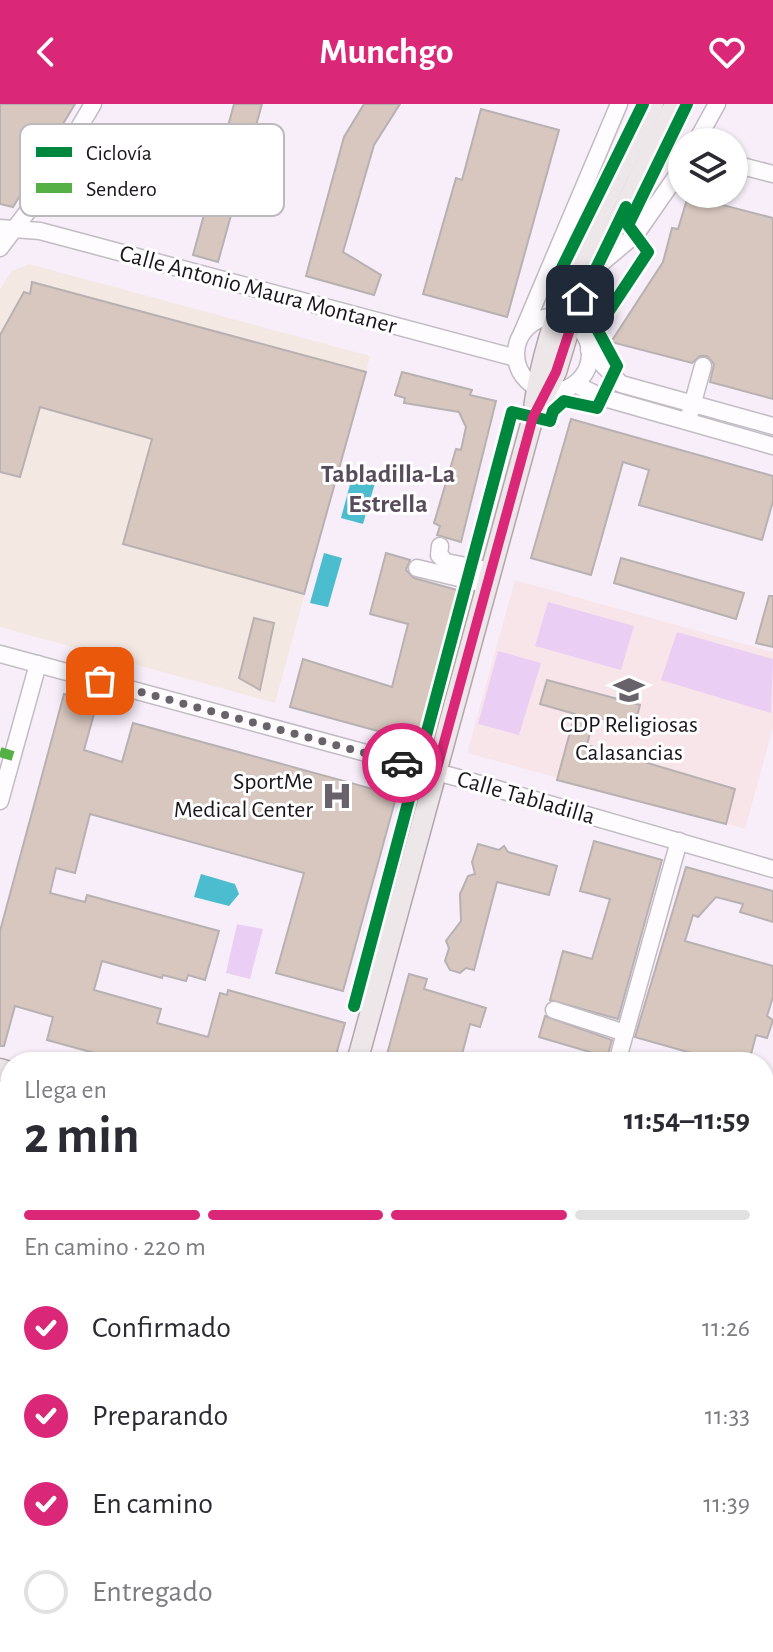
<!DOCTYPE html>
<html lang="es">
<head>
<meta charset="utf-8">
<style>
	:root { --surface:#fff; --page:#f2f2f3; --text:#2b2b33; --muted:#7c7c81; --line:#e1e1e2; --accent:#db2777 }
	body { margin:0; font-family:"Alegreya Sans",sans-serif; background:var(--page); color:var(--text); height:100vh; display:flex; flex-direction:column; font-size:30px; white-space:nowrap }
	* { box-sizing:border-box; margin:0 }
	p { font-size:26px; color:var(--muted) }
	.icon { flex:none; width:44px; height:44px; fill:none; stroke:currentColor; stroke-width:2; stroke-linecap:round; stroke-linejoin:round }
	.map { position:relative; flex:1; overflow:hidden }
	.details { position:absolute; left:0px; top:948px; width:774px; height:600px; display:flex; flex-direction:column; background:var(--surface); border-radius:32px 32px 0 0; box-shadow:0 2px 6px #0004 }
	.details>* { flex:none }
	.controls { position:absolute; left:668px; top:24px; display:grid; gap:16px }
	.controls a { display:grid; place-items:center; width:80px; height:80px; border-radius:50%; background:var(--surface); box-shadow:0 2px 6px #0004; font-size:40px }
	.pin { position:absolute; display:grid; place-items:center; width:68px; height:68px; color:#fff; margin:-34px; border-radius:16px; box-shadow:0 4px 12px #0006 }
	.courier { position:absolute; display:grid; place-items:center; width:80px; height:80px; margin:-40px; border:6px solid #db2777; border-radius:50%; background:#fff; color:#222; box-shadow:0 2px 10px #0007 }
	.overview em { font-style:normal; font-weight:700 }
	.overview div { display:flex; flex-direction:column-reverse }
	.overview { display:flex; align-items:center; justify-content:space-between; height:136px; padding:0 24px }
	h1 { font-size:52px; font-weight:700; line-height:60px }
	.bar { display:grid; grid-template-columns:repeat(4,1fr); gap:12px 8px; align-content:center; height:96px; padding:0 24px }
	.bar i { height:10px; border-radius:6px; background:var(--line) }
	.bar .selected { background:var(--accent) }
	.bar p { grid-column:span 4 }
	ol { padding:0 24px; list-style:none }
	li { display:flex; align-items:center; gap:24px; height:88px }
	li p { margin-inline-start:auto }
	li .icon { padding:8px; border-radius:50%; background:var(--accent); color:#fff; stroke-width:4 }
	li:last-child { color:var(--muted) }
	li i { width:44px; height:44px; border:4px solid var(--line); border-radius:50% }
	header { display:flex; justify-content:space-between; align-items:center; height:104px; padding:0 24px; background:var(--accent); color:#fff; font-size:36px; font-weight:700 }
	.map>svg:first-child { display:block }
	.commercial { fill:#f4e8e3 }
	.education { fill:#f8e5ea }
	.green { fill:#ebcef4 }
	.water { fill:#4cbccf }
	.building { fill:#d7c7bf; stroke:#b8b1b2; stroke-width:2 }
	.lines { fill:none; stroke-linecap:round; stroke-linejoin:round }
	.minor-casing { stroke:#c2bbc4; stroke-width:19 }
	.major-casing { stroke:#b3a6ab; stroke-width:23 }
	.minor { stroke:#fefcfe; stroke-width:16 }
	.major { stroke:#eee7e9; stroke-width:20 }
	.quiet { stroke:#55b145; stroke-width:10; stroke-dasharray:20 10; stroke-linecap:butt }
	.cycleway-casing { stroke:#fff; stroke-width:17 }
	.cycleway { stroke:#00873e; stroke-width:12 }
	.done { stroke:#68626a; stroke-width:8; stroke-dasharray:0 14.4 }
	.route { stroke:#db2777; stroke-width:10 }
	.labels { text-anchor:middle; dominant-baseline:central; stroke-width:6; stroke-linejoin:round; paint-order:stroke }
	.street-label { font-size:24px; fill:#1b161d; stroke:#fff }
	.poi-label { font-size:24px; fill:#1b161d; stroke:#fff }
	.neighbourhood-label { font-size:26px; font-weight:bold; fill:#584b5c; stroke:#fff }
	.key { fill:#fff; stroke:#bbb9bb; stroke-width:2 }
	.key-label { font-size:22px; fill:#1b161d }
</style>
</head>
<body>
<header><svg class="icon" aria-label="back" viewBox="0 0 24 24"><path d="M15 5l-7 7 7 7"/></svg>Munchgo<svg class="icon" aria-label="heart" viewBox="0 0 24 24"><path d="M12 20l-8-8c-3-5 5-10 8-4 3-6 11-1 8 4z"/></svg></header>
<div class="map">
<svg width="773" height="1548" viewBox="0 0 773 1548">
	<rect width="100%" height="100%" fill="#f7eefa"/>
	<g class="commercial">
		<polygon points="29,160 370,252 275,599 0,523 0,185 12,167"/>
		<polygon points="10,1002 10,1213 0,1210 0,1041"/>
		<polygon points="2,1324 10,1326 10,1427 0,1418"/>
	</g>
	<g class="education">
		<polygon points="515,476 773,548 773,624 745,725 467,649"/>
		<polygon points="449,1538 527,1538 524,1548 446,1548"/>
	</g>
	<g class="green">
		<polygon points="548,498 634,522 621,566 535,542"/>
		<polygon points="677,528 773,555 771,609 661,576"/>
		<polygon points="498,547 541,559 519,631 478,620"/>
		<polygon points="237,820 263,825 250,875 226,869"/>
	</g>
	<g class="water">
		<polygon points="352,373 375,379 363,420 341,414"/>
		<polygon points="324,449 342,454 328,503 310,499"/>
		<polygon points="201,770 235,780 239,790 229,802 194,793"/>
	</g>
	<g class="building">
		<polygon points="0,0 75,0 13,103 0,100"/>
		<polygon points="234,0 262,0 218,158 193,151"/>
		<polygon points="364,0 400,0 374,41 343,148 381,171 374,191 306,172 344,33"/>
		<polygon points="481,5 559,26 507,213 423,190 456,74 462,76"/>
		<polygon points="688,92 773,114 773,295 710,278 714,260 707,252 700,252 692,259 611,238 663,158 672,124 678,125"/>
		<polygon points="32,178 366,268 304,490 123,440 152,335 40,303 20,373 0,368 0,231 24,188 30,190"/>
		<polygon points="402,268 472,286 470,291 496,297 461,438 437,431 440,422 434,419 456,345 461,346 466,323 459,308 404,299 405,294 395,291"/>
		<polygon points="571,315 773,372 773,397 762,436 639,401 649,366 623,358 591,471 531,454"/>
		<polygon points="386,449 410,456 406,466 414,474 457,486 418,638 290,603 303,555 392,583 408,520 370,510"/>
		<polygon points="621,454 744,489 736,515 614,479"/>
		<polygon points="769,492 773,492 773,543 756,539"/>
		<polygon points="254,514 274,519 260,586 239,574"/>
		<polygon points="547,576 640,601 634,623 594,613 587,641 735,685 726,720 557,676 575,610 540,600"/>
		<polygon points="64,590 97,599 84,646 122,658 133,619 391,690 395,697 343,887 276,869 304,769 90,710 75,769 56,764 50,789 85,798 87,791 219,827 205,876 188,871 186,877 163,871 162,874 102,857 94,886 161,905 157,919 208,933 220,889 227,891 228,886 345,919 334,958 171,958 148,952 146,958 127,958 47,936 53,913 15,902 4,942 0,942 0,827"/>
		<polygon points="594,737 662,756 618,915 550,896 563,847 592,855 610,795 580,787"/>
		<polygon points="478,740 499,746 504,742 508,748 557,762 549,791 497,778 474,866 466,864 460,869 450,866 445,857 449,844 446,837 461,817 460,790 468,772 475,770 472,758"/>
		<polygon points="686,763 773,787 773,818 740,808 743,800 716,793 698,813 693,811 685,837 773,862 773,893 767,912 773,916 767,934 756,931 749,958 723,958 635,933"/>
		<polygon points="409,870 427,875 424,885 486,904 480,923 470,920 460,958 399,958 386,954"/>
		<polygon points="545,912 612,936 607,953 539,933"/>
	</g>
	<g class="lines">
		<g class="minor-casing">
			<g id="minor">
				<polyline points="696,38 717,0"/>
				<polyline points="734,60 773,70"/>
				<polyline points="0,124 40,127 516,254"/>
				<polyline points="0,144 37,95 93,0"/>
				<polyline points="598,162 636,130 682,64"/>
				<circle cx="553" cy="250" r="37"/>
				<polyline points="522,229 619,0"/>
				<polyline points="589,246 621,280 773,322"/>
				<polyline points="575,280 601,293 773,342"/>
				<polyline points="690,309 703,262"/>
				<polyline points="440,442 439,451 446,458 492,467"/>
				<polyline points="417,464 488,481"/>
				<polyline points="0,550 466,676 773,765"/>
				<polyline points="0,697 38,560"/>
				<polyline points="554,906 625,929"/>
				<polyline points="617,958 679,737"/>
				<polyline points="764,1440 773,1407"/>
				<polyline points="142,1538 154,1548"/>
				<polyline points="74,1548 83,1538"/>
			</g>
		</g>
		<g class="major-casing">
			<g id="major">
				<polyline points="539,303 556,268 575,205 675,0"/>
				<path d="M357 958 533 313C545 200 606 101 653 0"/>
				<polyline points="0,965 10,968"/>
				<polyline points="764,1177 773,1180"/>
				<polyline points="0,1268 10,1271"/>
				<polyline points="764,1466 773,1469"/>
			</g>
		</g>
		<use href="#minor" class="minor"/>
		<use href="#major" class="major"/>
		<g class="quiet">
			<polyline points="0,648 13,652"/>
			<polyline points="764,1440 773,1407"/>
		</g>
		<g class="cycleway-casing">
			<g id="cycleway">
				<polyline points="608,209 553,182 643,0"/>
				<polyline points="570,218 626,103"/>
				<polyline points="354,902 512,308 550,317 553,307 564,297 597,304 617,262 597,225 648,148 628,121 687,0"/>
			</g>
		</g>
		<use href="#cycleway" class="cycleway"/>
	</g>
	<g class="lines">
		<polyline class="done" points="100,577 402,659"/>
		<polyline class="route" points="402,659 436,668 533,313 556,268 580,195"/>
	</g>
	<defs>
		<g id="school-bare" transform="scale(2.4)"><path d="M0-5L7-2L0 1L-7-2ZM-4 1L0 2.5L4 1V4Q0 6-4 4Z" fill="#68626a" stroke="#fff" stroke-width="2.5" paint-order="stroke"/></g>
		<g id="hospital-bare" transform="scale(2.4)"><path d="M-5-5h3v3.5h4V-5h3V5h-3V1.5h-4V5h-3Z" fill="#68626a" stroke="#fff" stroke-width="2.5" paint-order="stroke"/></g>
	</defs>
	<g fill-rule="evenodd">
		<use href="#school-bare" x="629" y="586"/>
		<use href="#hospital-bare" x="337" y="692"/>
	</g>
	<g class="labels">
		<g class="street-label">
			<text transform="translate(258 186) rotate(15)">Calle Antonio Maura Montaner</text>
			<text transform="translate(526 694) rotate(16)">Calle Tabladilla</text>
		</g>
		<g class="poi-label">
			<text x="629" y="621">CDP Religiosas<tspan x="629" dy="28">Calasancias</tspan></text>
			<text x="313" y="678" text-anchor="end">SportMe<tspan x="313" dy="28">Medical Center</tspan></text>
		</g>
		<g class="neighbourhood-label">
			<text x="388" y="370">Tabladilla-La<tspan x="388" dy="30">Estrella</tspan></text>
		</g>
	</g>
	<rect x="20" y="20" width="264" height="92" rx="12" class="key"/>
	<rect x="36" y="43" width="36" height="10" fill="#00873e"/>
	<rect x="36" y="79" width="36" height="10" fill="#55b145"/>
	<g class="key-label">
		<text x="86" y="56">Ciclovía</text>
		<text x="86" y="92">Sendero</text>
	</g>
</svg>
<div class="controls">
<a><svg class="icon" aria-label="layers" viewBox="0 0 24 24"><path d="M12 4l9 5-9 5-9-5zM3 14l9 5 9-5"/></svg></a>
</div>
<div class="pin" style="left:100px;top:577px;background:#ea580c"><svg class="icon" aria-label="bag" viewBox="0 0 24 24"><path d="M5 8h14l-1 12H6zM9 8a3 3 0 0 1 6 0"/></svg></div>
<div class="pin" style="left:580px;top:195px;background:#1f2937"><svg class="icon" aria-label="home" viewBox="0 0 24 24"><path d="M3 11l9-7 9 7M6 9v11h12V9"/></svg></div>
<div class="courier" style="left:402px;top:659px"><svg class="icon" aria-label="car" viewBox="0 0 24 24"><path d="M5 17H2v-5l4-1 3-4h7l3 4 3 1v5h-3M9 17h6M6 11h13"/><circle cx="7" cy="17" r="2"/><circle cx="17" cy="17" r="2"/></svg></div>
<section class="details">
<div class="overview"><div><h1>2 min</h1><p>Llega en</p></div><em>11:54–11:59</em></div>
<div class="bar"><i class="selected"></i><i class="selected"></i><i class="selected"></i><i></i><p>En camino · 220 m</p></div>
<ol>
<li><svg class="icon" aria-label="check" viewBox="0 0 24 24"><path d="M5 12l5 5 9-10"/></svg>Confirmado<p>11:26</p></li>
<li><svg class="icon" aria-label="check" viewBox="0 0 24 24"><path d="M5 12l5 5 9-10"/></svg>Preparando<p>11:33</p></li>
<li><svg class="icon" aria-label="check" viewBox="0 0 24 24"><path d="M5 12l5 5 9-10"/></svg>En camino<p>11:39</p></li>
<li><i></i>Entregado</li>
</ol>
</section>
</div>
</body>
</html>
